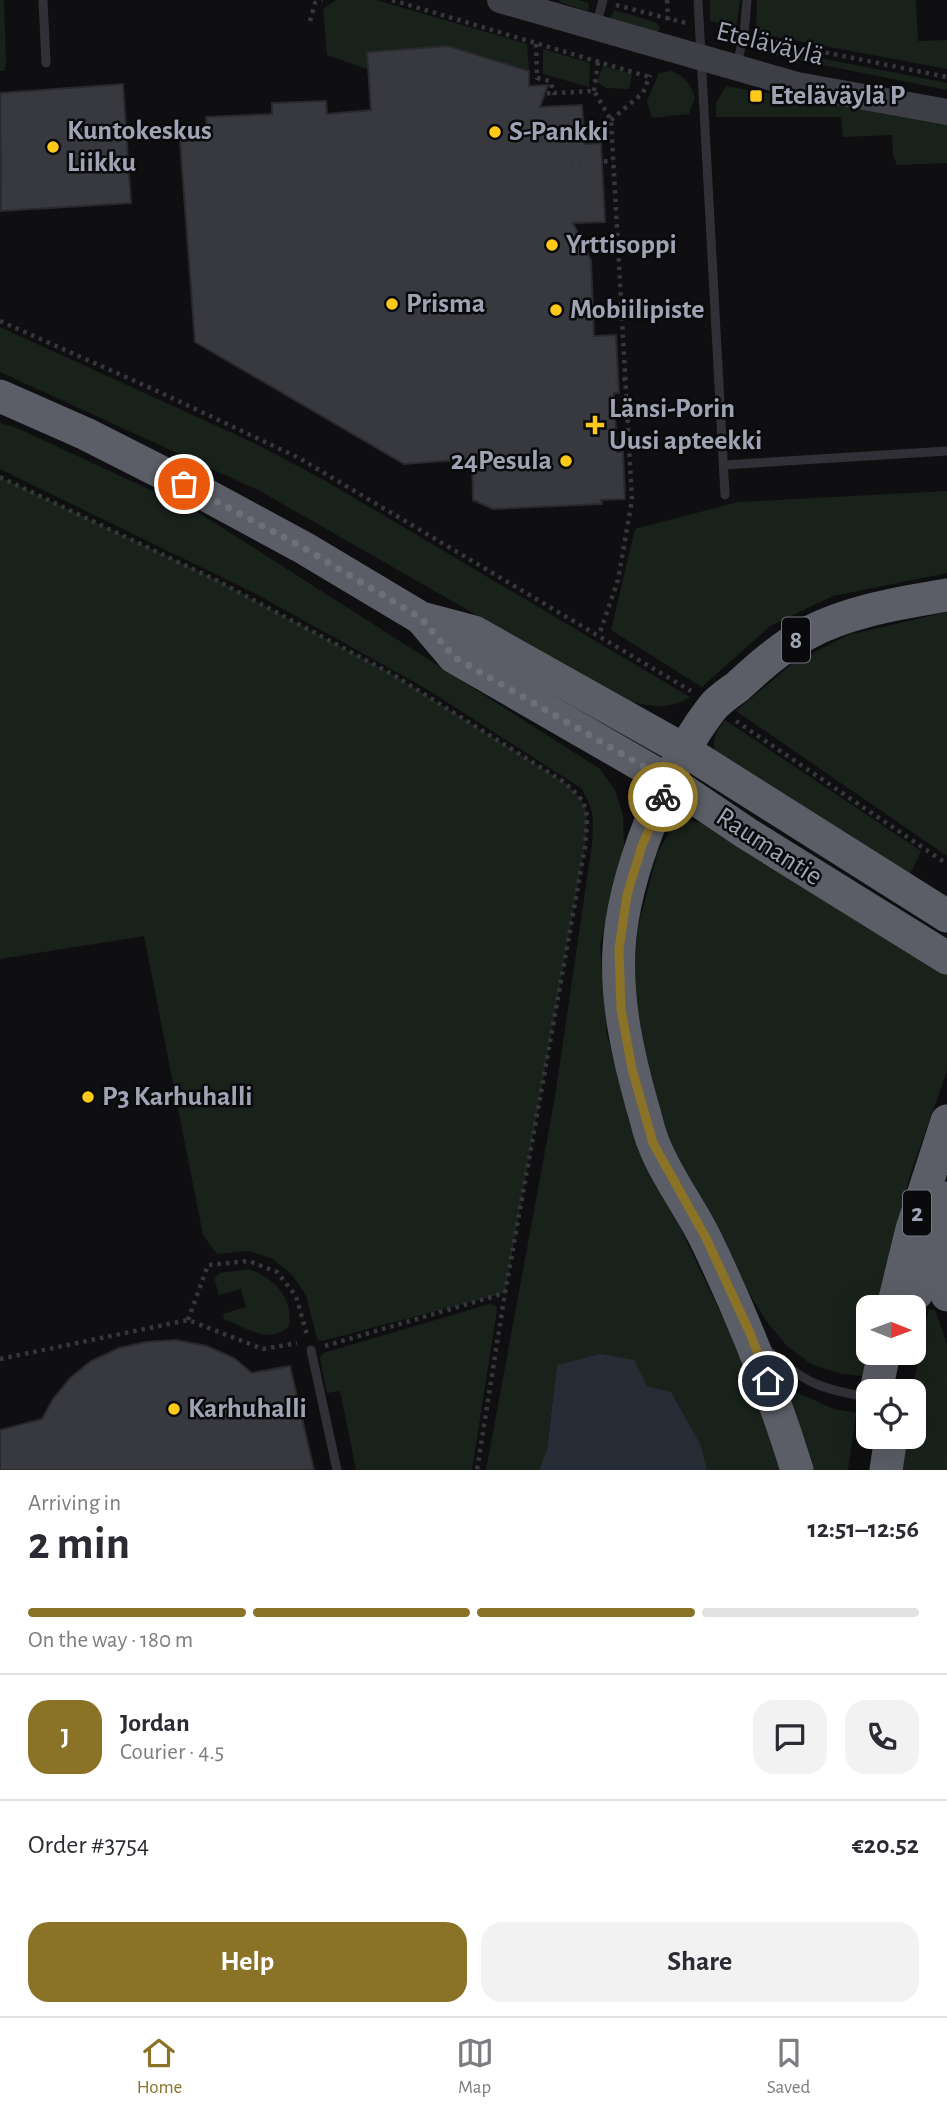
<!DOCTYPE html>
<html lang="en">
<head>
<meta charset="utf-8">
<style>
	:root { --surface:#fff; --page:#f2f2f3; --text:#2b2b33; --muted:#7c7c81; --line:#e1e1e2; --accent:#8a7227 }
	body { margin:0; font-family:"Alegreya Sans",sans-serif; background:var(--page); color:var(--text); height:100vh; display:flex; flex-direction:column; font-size:26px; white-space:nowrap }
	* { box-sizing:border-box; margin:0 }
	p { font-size:23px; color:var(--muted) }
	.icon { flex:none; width:38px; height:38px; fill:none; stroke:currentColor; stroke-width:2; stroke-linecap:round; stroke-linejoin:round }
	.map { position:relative; height:1470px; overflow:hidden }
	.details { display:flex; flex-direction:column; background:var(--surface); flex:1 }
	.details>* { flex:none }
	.needle { width:46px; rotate:91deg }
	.controls { position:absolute; left:856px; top:1295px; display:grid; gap:14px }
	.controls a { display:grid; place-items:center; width:70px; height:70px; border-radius:14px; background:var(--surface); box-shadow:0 7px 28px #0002; font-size:35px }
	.pin { position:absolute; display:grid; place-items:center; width:60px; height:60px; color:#fff; margin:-30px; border:4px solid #fff; border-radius:50%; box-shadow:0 2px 7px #0007 }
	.courier { position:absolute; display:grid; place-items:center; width:70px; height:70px; margin:-35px; border:5px solid #8a7227; border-radius:50%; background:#fff; color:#222; box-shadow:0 2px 9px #0007 }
	.head em { font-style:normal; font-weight:700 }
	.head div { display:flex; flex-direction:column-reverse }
	.head { display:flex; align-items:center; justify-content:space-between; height:119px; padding:0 28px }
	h1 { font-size:46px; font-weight:700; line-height:52px }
	.bar { display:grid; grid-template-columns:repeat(4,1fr); gap:10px 7px; align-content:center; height:84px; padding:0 28px }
	.bar i { height:9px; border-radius:5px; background:var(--line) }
	.bar .active { background:var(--accent) }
	.bar p { grid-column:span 4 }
	.line { display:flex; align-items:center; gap:18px; padding:0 28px; border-top:2px solid var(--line) }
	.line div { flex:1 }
	.round { display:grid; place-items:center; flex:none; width:74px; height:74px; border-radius:21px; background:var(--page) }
	.primary-button { display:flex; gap:14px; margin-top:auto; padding:14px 28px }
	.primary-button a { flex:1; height:80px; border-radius:21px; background:var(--accent); color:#fff; font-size:28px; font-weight:700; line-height:80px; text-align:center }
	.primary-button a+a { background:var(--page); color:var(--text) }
	.menu { display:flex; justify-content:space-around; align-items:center; height:98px; border-top:2px solid var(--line); background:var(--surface); font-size:19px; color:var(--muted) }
	.menu a { display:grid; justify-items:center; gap:4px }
	.menu .active { color:var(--accent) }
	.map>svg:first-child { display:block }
	.green { fill:#19211b }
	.water { fill:#252c35 }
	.building { fill:#38393f; stroke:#29292d; stroke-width:2 }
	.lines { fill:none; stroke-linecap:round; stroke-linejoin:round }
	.path { stroke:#36373d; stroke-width:4.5; stroke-dasharray:3.5 5; stroke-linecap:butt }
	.lane { stroke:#303036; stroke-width:9 }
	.secondary { stroke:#3e3f46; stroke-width:26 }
	.highway { stroke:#5c5e67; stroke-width:33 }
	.done { stroke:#6d6f7a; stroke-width:7; stroke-dasharray:0 12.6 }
	.route { stroke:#8a7227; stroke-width:9 }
	.poi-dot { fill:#ffc919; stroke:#0a0a0c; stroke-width:2.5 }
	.labels { text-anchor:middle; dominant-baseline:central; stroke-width:5; stroke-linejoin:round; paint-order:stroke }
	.shield { fill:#0a0a0c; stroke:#727581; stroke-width:2 }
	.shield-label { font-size:26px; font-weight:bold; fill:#9fa3b3 }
	.street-label { font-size:28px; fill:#9fa3b3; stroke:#0a0a0c }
	.poi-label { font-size:28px; font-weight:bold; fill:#9fa3b3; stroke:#0a0a0c; text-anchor:start }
</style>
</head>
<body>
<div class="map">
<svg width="947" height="1470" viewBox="0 0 947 1470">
	<rect width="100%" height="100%" fill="#0f0f11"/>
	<g class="green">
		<polygon points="0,0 4,0 6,64 4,71 0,71"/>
		<polygon points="336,0 376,0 527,44 529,70 448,46 367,51 367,69 327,55 323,9"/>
		<polygon points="560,0 579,0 589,3 588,11 559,2"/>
		<polygon points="710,0 740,0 736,28 710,21"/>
		<polygon points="757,0 916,0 918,41 947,40 947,69 756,33"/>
		<polygon points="614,10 655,22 659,25 660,29 657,32 610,19"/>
		<polygon points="764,47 947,83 947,90 764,53"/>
		<polygon points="543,49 590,63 589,87 543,74"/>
		<polygon points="603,66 632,74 629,89 606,88 597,82"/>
		<path d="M671 71C686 77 690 84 695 98L689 114 652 118 647 101 659 73Z"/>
		<polygon points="726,86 947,125 947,163 897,165 893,155 892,135 843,137 841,117 716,117 716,103"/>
		<path d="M0 327 254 443 324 480 690 697C669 711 646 706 623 699L260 491 0 372Z"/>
		<path d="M0 423 17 428 196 511 600 769 615 790 623 815 624 847 600 945 607 1035 632 1127 738 1349 781 1470H707L701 1446 557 1365 547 1449 539 1470H486L555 1097 592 844C594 819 594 809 581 788L425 688 258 595 0 469Z"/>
		<path d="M0 477 215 579 392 674 561 780C591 804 588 810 585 847L505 1293 322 1341 317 1339 306 1295 292 1275 273 1259 250 1251 217 1254 203 1235 144 936 0 959Z"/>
		<polygon points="947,491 947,573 833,596 770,626 702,687 611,630 635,529 738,502"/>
		<polygon points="947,612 947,856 736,711 793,663 848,635"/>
		<path d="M725 720 921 851 909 876 716 756C711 741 715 732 725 720Z"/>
		<polygon points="688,821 710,824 947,973 947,1071 910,1175 877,1307 868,1307 868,1351 863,1376 841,1374 811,1364 787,1346 767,1322 723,1252 674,1153 642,1058 632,995 638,926 658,852 671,829"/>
		<path d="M249 1269C275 1279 293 1297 289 1326 269 1345 247 1328 224 1319L223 1314 246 1307 241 1289 219 1295 214 1278 220 1273Z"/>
		<polygon points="490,1304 496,1306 497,1310 472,1470 355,1470 356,1469 340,1391 327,1393 320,1358 323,1353"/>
		<polygon points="929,1309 935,1310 947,1344 947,1470 900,1470 905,1437 914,1437 912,1391"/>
		<polygon points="789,1389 834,1409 856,1413 848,1470 808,1470 782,1391"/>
	</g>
	<polygon class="water" points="600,1354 634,1360 647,1386 671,1392 701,1446 707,1470 539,1470 547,1449 557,1365"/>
	<g class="building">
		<polygon points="448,46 529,71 529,86 548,85 540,107 582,105 585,144 601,143 605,222 573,223 591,260 594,336 616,335 619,393 614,393 617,452 623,452 625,499 601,500 602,504 493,509 473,500 472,459 404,464 195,342 180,141 207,140 206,117 272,114 272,103 326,101 327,114 371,110 367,52"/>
		<polygon points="123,84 131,203 1,211 0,93"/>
		<polygon points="176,1340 207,1346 234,1358 252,1373 290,1366 314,1470 0,1470 0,1430 42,1419 53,1399 71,1377 91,1361 119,1348 145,1342"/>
	</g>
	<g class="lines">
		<g class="path">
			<polyline points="392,0 649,77"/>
			<polyline points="667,0 668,20"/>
			<polyline points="616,5 686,23"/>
			<polyline points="310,21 315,3 322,0"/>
			<polyline points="759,39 947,77"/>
			<polyline points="536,44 537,78 550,81 554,93 594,91 611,120 632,500 618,580 599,635"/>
			<polyline points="594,91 598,62"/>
			<polyline points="530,95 554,93"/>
			<polyline points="611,120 643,93 650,75"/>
			<polyline points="570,163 613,161"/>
			<polyline points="0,321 155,390 299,458 691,691"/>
			<polyline points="597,381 625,379"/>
			<path d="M0 477 216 580 392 674 561 780C591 804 588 810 585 847L505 1293 477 1470"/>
			<polyline points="736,721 947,864"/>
			<polyline points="188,1320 208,1265 249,1261 277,1272 296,1296 307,1335"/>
			<polyline points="325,1346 505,1293"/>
			<polyline points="0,1359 188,1320 263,1349 297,1343"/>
		</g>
		<g class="lane">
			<polyline points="43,0 46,63"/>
			<polyline points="698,0 725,495"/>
			<polyline points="596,26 603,0"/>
			<polyline points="737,64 744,35 747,0"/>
			<polyline points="724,465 947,451"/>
			<path d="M767 1349C803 1382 819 1389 868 1397"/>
			<polyline points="311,1350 337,1470"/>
		</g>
		<polyline class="secondary" points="500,0 797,85 947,112"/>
		<g class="highway">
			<polyline points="0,396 86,434 208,496 304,548 421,618 474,632 684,750 947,916"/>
			<polyline points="421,618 454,657 669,781 746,833 947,958"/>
			<polyline points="946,1235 947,1295"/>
			<polyline points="917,1293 947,1198"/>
			<polyline points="893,1307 912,1229 947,1121"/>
			<polyline points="876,1391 884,1353"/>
			<path d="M797 1470C772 1389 744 1319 707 1242 691 1208 666 1177 653 1142 648 1130 646 1117 642 1105 628 1055 616 1002 619 949 623 876 667 766 712 708 718 700 729 693 737 687 758 668 781 647 806 634 848 611 901 603 947 595"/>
			<polyline points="886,1470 891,1437"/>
		</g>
	</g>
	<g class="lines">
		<polyline class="done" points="184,484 304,548 421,618 454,657 669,781 663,797"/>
		<polyline class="route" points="663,797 642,846 627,895 619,949 621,1009 632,1069 653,1143 706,1238 750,1333 768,1381"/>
	</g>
	<g class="poi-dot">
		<rect x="749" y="89" width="14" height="14" rx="3.5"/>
		<circle cx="495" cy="132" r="7"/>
		<circle cx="53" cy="147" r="7"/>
		<circle cx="552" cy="245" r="7"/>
		<circle cx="392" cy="304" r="7"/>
		<circle cx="556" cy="310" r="7"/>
		<path d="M591.5 414.5h7v7h7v7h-7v7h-7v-7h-7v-7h7z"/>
		<circle cx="566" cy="461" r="7"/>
		<circle cx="88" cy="1097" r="7"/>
		<circle cx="174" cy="1409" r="7"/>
	</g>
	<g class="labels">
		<g class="shield">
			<rect x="782" y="617.5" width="28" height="45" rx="5"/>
			<rect x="903" y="1190.5" width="28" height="45" rx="5"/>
		</g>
		<g class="shield-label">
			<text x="796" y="640">8</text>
			<text x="917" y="1213">2</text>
		</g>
		<g class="street-label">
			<text transform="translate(770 44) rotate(14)">Eteläväylä</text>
			<text transform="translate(769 847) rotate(33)">Raumantie</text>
		</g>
		<g class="poi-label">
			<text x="770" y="96">Eteläväylä P</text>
			<text x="67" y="131">Kuntokeskus<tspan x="67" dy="32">Liikku</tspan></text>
			<text x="509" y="132">S-Pankki</text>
			<text x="566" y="245">Yrttisoppi</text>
			<text x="406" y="304">Prisma</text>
			<text x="570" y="310">Mobiilipiste</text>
			<text x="609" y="409">Länsi-Porin<tspan x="609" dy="32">Uusi apteekki</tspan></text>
			<text x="552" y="461" text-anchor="end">24Pesula</text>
			<text x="102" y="1097">P3 Karhuhalli</text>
			<text x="188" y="1409">Karhuhalli</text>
		</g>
	</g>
</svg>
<div class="controls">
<a><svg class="needle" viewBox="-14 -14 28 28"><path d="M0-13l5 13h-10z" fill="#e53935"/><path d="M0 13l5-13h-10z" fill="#7c7c81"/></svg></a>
<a><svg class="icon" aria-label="locate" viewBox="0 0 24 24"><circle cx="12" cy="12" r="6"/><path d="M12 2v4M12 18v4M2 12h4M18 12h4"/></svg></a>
</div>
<div class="pin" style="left:184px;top:484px;background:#ea580c"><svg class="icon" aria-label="bag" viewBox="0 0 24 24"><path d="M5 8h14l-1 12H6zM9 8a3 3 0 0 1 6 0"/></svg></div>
<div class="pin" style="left:768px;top:1381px;background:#1f2937"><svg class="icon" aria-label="home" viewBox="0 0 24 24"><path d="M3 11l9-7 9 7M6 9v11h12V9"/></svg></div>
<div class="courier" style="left:663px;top:797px"><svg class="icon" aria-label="bike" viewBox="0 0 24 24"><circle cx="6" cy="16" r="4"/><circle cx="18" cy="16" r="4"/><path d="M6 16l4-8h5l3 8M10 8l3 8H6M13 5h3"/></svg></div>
</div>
<section class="details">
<div class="head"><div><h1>2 min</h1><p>Arriving in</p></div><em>12:51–12:56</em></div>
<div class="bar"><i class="active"></i><i class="active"></i><i class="active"></i><i></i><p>On the way · 180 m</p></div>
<div class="line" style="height:126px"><b class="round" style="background:var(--accent);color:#fff">J</b><div><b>Jordan</b><p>Courier · 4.5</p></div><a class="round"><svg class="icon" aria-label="chat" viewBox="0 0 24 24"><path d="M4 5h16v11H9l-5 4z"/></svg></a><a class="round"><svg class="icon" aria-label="phone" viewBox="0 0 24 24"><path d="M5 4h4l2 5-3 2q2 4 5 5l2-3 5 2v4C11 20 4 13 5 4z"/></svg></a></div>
<div class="line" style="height:91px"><div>Order #3754</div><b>€20.52</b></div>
<div class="primary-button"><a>Help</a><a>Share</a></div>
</section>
<nav class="menu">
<a class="active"><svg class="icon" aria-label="home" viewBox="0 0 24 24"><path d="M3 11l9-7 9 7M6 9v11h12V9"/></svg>Home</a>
<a><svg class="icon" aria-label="map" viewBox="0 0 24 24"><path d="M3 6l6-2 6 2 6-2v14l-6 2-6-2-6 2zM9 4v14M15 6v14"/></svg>Map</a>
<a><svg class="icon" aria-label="saved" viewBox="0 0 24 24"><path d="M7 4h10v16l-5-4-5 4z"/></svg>Saved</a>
</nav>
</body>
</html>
